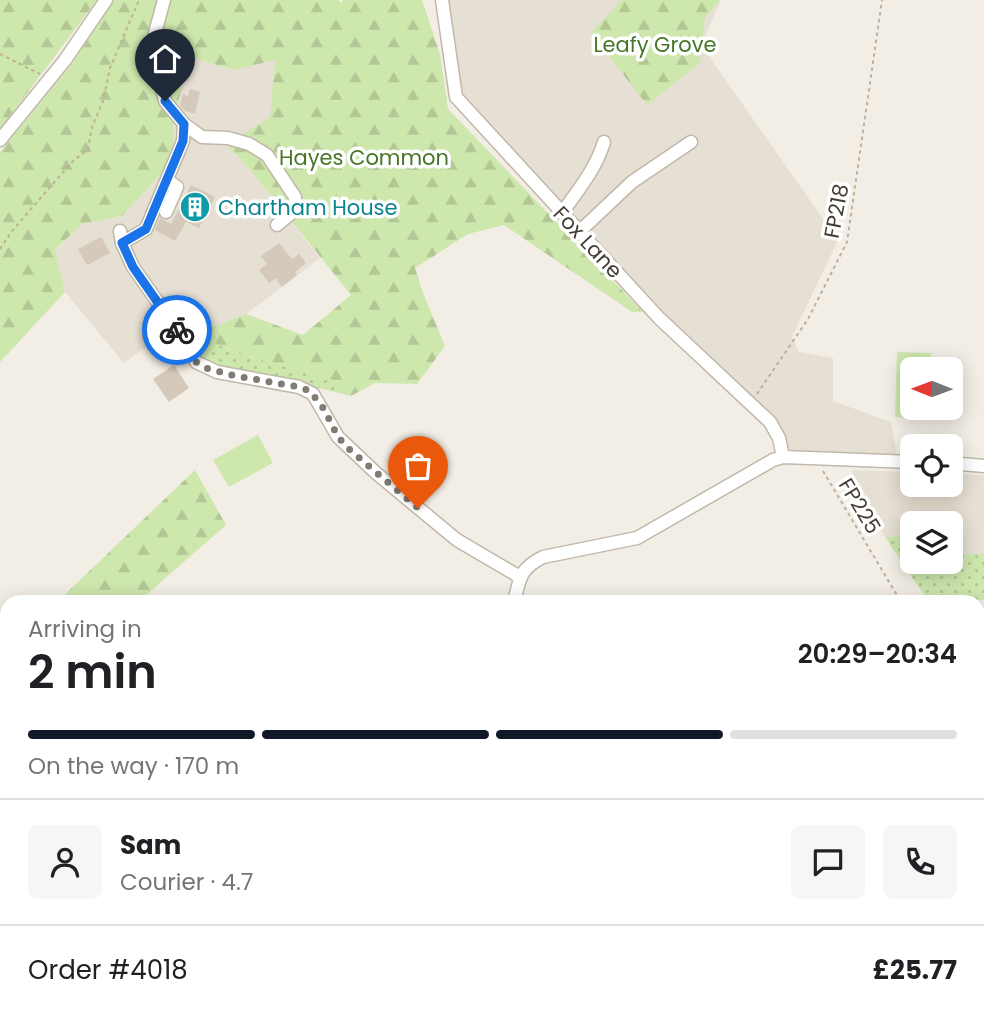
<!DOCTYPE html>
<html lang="en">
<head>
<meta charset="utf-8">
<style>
	:root { --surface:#fff; --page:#f6f6f6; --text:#202124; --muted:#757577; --line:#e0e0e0; --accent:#111827 }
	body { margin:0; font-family:Poppins,sans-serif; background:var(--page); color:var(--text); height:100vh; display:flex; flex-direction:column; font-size:26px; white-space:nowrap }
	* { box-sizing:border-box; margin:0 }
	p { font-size:23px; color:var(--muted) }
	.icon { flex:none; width:38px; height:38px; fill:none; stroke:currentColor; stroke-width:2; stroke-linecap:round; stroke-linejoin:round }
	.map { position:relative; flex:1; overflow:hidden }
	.drawer { position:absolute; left:0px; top:595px; width:985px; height:436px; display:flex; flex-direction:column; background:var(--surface); border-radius:21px 21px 0 0; box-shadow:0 4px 18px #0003 }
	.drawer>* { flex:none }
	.needle { width:46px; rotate:271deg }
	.fabs { position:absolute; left:900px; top:357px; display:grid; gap:14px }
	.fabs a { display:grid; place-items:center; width:63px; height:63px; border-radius:10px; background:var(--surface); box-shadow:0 4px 18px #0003; font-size:35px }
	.pin { position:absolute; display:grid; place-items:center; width:60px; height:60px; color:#fff; margin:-72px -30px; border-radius:50% 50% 50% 0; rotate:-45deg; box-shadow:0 0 7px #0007 }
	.pin .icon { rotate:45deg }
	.courier { position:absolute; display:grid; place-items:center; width:70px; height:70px; margin:-35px; border:5px solid #1a73e8; border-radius:50%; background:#fff; color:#222; box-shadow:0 2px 9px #0007 }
	.summary em { font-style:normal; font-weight:600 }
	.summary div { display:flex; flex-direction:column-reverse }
	.summary { display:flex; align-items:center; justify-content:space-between; height:119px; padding:0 28px }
	h1 { font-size:46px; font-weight:600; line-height:52px }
	.bar { display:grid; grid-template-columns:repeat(4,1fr); gap:10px 7px; align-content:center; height:84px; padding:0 28px }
	.bar i { height:9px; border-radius:5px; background:var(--line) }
	.bar .active { background:var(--accent) }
	.bar p { grid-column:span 4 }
	.line { display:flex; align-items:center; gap:18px; padding:0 28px; border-top:2px solid var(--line) }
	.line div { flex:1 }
	.round { display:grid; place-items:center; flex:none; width:74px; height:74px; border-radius:10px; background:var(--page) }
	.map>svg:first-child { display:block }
	.residential { fill:#e6dfd3 }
	.grass { fill:url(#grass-dots) }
	.forest { fill:url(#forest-firs) }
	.pitch { fill:#cee7ad }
	.building { fill:#d4c9ba }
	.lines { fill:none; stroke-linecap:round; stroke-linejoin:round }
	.minor-casing { stroke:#c1b8aa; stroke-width:15 }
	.path { stroke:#bfb098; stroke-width:2; stroke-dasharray:3.5 3.5; stroke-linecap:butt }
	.minor { stroke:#fff; stroke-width:12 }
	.done { stroke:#817c72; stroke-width:7; stroke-dasharray:0 12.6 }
	.route { stroke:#1a73e8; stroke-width:9 }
	.labels { text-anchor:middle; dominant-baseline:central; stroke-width:7; stroke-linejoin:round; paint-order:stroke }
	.park-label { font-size:21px; fill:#487628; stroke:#fff }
	.culture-label { font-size:21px; fill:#0d838f; stroke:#fff; text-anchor:start }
	.street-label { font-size:21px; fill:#443e34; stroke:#fff }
</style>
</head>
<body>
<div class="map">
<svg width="984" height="1030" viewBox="0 0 984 1030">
	<defs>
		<pattern id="grass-dots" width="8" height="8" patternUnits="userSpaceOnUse" patternTransform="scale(1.75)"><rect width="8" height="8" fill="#cee7ad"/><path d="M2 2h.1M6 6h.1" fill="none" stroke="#b2c795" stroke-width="1.8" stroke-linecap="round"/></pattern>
		<pattern id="forest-firs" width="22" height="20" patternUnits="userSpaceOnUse" patternTransform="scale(1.75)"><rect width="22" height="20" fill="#cee7ad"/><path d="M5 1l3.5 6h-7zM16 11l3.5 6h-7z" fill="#b2c795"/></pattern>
	</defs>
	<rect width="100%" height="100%" fill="#f2eee5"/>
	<g class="residential">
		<polygon points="446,0 721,0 701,45 838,240 792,337 799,352 833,358 833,401 891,422 897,456 798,454 789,449 772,419 664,315 461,95"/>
		<polygon points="189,57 233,70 275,59 271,118 227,145 251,171 320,258 246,314 212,327 200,325 203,315 198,308 124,363 65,292 55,251 82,224 122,216 173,161 173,121"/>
		<polygon points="852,470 912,472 912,485 950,485 950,473 984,475 984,554 950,554 950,523 912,523 912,537 885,537 853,489"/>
	</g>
	<g class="grass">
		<polygon points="203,315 197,335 243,355 334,380 351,396 311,386 257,377 202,361 182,332 187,325"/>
		<polygon points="885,537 912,537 912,562 950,562 950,554 984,554 984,600 928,601"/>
	</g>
	<g class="forest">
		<polygon points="0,0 97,0 0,129"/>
		<polygon points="114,0 338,0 341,3 343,0 422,0 440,54 448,109 643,312 632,312 504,225 468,234 415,268 423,293 445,346 417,384 375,383 351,396 333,380 243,355 196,335 200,325 212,327 246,314 303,335 351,295 251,171 227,145 270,117 275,60 233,70 190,57 173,121 173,161 122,216 82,224 55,250 65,292 0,362 0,152 71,65"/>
		<polygon points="622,0 720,0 705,17 700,63 647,105 591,33"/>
		<polygon points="195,470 226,525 138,602 57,602"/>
	</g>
	<g class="pitch">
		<polygon points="897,352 931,353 930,369 912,369 912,408 929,408 929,419 895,417"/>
		<polygon points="258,435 273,463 229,487 213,460"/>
	</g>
	<g class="building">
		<polygon points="190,89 200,92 195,114 185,111 180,105 183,94 188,96"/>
		<polygon points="191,185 215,197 199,228 186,222 175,241 155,230 160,218 171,224"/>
		<polygon points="101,237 110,253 87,265 78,249"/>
		<polygon points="279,243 292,259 299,254 306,263 295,272 297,275 282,287 276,278 269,283 259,270 267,264 261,256"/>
		<polygon points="174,365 189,388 169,402 153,379"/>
	</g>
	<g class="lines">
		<g class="minor-casing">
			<g id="minor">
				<polyline points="164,0 155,33 159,75 165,101 184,124 202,137 228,138 249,144 267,155 295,197 295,210 277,225"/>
				<polyline points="442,0 456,97 659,318 770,422 779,438 783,457"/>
				<polyline points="0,140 65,60 106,0"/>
				<polyline points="166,212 177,187 167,180"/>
				<path d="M562 213C578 190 596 169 604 142"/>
				<polyline points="120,231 122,243 133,267 176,328 196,362 217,372 299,387 313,394 338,437 376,473 457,540 520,577"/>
				<polyline points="579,232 632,182 691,142"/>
				<polyline points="122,243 146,229 183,141 184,124"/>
				<polyline points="950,463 984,466"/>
				<path d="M514 602C520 579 519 569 543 557L637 538 773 460 783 457 912 462"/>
				<polyline points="728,1024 744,1030"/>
				<polyline points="5,1030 10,1024"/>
			</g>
		</g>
		<g class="path">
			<polyline points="0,54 40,74"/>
			<polyline points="0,249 12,231 71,163 88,149 92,127 103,101 110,68 139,0"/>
			<polyline points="757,394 808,319 847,242 882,0"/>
			<polyline points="823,471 901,602"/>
			<polyline points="978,732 984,742"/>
			<polyline points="0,989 7,994"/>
			<polyline points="0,996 7,1003"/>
		</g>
		<use href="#minor" class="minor"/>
	</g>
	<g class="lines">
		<polyline class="done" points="177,330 196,362 206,368 236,376 299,387 310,391 324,409 338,437 350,450 418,508"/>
		<polyline class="route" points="165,101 184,124 183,141 146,229 122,243 133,267 177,330"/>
	</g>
	<defs>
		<g id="building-disc" transform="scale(1.575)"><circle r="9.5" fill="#0f9aa8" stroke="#fff"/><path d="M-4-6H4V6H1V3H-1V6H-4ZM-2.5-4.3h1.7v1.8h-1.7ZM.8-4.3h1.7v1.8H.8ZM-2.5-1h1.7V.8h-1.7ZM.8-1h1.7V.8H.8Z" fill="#fff"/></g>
	</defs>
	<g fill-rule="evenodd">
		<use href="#building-disc" x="195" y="207"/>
	</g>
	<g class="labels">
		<g class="park-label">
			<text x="655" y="44">Leafy Grove</text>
			<text x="364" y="157">Hayes Common</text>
		</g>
		<g class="culture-label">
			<text x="218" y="207">Chartham House</text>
		</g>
		<g class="street-label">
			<text transform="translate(836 211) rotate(-79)">FP218</text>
			<text transform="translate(588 242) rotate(47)">Fox Lane</text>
			<text transform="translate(860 506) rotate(59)">FP225</text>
		</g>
	</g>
</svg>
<div class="fabs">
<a><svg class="needle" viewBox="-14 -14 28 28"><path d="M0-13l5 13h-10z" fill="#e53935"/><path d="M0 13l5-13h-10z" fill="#757577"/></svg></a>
<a><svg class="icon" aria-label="locate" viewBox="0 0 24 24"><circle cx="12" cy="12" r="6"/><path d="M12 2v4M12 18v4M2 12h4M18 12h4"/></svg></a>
<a><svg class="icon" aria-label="layers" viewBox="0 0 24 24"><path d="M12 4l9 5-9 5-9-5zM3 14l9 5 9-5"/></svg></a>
</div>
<div class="pin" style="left:418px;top:508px;background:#ea580c"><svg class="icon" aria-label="bag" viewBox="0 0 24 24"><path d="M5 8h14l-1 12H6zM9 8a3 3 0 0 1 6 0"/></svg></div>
<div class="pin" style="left:165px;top:101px;background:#1f2937"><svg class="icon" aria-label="home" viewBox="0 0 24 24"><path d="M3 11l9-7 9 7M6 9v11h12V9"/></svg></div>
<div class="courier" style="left:177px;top:330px"><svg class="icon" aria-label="bike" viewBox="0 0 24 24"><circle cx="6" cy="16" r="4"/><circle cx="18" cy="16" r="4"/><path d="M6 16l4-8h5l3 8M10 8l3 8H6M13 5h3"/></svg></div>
<section class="drawer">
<div class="summary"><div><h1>2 min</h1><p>Arriving in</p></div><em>20:29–20:34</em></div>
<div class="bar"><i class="active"></i><i class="active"></i><i class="active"></i><i></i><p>On the way · 170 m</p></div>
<div class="line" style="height:126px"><a class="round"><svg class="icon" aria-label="person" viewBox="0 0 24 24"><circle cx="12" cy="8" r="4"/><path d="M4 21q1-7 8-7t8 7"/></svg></a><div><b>Sam</b><p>Courier · 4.7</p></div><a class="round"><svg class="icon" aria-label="chat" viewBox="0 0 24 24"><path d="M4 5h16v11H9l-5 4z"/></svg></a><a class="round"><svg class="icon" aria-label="phone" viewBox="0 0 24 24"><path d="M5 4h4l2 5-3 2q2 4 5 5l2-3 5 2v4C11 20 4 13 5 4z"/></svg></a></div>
<div class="line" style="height:91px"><div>Order #4018</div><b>£25.77</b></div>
</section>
</div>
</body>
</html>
